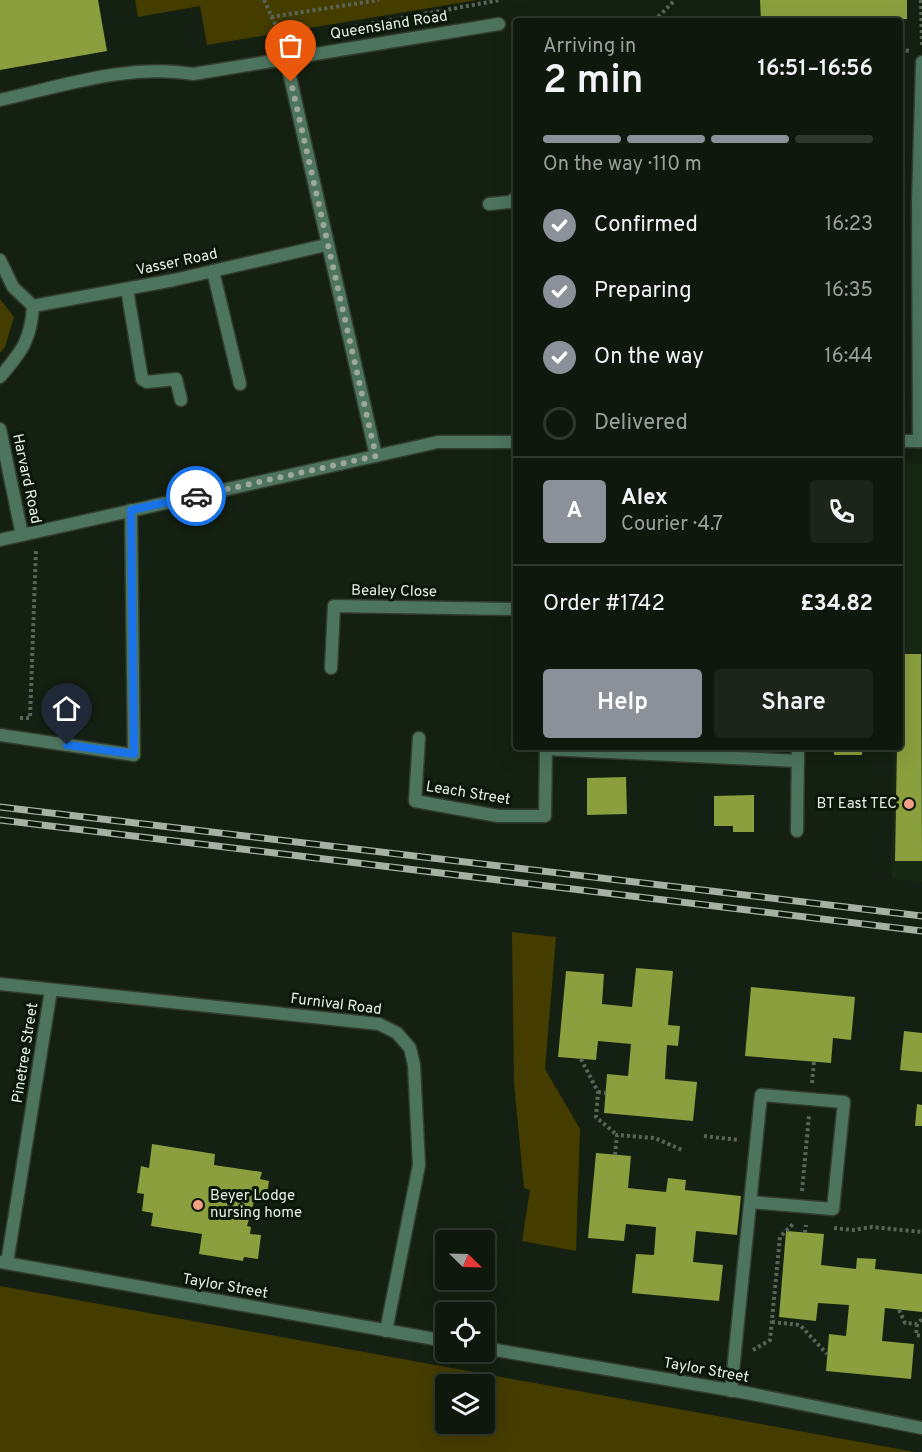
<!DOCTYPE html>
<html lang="en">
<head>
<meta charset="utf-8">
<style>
	:root { --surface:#0f180d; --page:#1d251b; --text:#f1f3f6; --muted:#9ba09d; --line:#2f372e; --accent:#8c9099 }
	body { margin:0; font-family:Overpass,sans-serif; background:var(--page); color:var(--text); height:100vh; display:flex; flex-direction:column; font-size:22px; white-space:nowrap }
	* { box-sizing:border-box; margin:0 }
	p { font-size:20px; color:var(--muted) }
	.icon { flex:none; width:33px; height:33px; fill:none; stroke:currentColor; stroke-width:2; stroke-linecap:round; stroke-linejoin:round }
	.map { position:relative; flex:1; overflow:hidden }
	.drawer { position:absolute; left:513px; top:18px; width:390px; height:732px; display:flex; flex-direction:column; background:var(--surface); border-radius:6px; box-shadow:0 6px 24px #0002,0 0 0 2px var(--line) }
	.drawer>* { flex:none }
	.needle { width:39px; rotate:113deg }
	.buttons { position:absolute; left:435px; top:1230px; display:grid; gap:12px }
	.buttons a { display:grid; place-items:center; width:60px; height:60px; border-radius:6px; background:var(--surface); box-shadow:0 6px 24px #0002,0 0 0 2px var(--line); font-size:30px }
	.pin { position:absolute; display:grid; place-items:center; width:51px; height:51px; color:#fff; margin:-62px -26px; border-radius:50% 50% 50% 0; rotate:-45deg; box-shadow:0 0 6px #0007 }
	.pin .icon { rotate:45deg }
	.courier { position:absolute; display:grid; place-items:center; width:60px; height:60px; margin:-30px; border:4px solid #1a73e8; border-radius:50%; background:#fff; color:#222; box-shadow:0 2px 8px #0007 }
	.overview em { font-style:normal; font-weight:600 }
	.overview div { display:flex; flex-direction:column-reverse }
	.overview { display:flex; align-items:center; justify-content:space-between; height:102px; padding:0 30px }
	h1 { font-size:39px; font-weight:600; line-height:45px }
	.bar { display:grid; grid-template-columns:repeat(4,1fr); gap:9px 6px; align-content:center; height:72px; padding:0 30px }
	.bar i { height:8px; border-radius:4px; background:var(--line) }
	.bar .on { background:var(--accent) }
	.bar p { grid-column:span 4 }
	.line { display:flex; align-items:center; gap:15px; padding:0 30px; border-top:2px solid var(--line) }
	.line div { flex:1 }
	.round { display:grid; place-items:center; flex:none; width:63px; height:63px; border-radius:6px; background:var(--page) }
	ol { padding:0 30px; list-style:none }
	li { display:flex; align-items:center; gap:18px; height:66px }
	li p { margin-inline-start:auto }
	li .icon { padding:6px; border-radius:50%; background:var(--accent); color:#fff; stroke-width:4 }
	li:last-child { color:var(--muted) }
	li i { width:33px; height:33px; border:3px solid var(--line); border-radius:50% }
	.button { display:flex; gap:12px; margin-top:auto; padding:12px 30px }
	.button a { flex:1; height:69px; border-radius:6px; background:var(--accent); color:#fff; font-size:24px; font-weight:600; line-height:69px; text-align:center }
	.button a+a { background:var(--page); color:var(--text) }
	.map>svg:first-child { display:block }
	.built { fill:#172814 }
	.green { fill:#453c00; fill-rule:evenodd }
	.building { fill:#8b9f3e }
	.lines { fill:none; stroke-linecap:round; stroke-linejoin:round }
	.service-casing { stroke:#323d2f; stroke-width:15 }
	.minor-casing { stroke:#323d2f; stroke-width:15 }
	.path { stroke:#5a6558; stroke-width:4; stroke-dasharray:3 3; stroke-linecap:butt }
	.service { stroke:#4c745e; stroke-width:12 }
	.minor { stroke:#4c745e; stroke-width:12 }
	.rail-casing { stroke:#a6b0a4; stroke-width:7 }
	.rail { stroke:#0b1709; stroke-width:4.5; stroke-dasharray:14; stroke-linecap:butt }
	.done { stroke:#9da79b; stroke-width:6; stroke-dasharray:0 10.8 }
	.route { stroke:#1a73e8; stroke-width:8 }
	.poi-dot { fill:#f39f84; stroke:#0b1709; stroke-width:2 }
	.labels { text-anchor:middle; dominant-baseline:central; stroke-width:6; stroke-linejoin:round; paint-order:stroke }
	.street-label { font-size:15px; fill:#e7f0e5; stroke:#0b1709 }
	.poi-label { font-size:15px; fill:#e7f0e5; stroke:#0b1709; text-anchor:end }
</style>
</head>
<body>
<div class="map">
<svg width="922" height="1452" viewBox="0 0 922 1452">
	<rect width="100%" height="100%" fill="#142011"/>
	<polygon class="built" points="900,463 922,464 922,882 892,879 893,747 900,747"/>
	<g class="green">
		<polygon points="135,0 477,0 207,45 200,6 138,17"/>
		<polygon points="0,299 14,317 5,347 0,353"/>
		<polygon points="512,932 556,937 545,1069 580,1129 576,1251 522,1241 530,1190 524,1188 514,1083"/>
		<path d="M0 1286 915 1452H0ZM484 1384V1424H446V1384Z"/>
	</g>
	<g class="building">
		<polygon points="0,0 98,0 107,51 0,70"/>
		<polygon points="760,0 907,0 907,19 761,21"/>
		<polygon points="900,654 921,654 922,861 895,861 897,747 900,747"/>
		<rect x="834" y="747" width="28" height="8"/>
		<polygon points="626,777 627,814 587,815 587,778"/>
		<polygon points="754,795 754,832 733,832 733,826 714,826 714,796"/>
		<polygon points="636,968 673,971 668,1025 680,1026 678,1046 667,1045 665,1079 697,1082 693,1121 604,1113 607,1074 628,1076 631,1044 598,1041 596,1060 558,1057 566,971 604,974 602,1004 632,1007"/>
		<polygon points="751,987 855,997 851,1040 833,1038 831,1063 745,1056"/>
		<polygon points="904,1031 922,1033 922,1072 900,1070"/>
		<polygon points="917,1104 922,1105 922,1126 915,1126"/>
		<polygon points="152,1144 215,1154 214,1165 262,1172 260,1179 269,1181 266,1200 255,1198 247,1226 251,1227 250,1234 261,1235 258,1259 244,1257 243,1261 199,1254 202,1234 151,1226 153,1213 142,1211 144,1194 137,1193 141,1166 149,1168"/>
		<polygon points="596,1153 631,1156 628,1188 666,1192 668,1178 686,1180 685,1190 741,1196 737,1235 696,1231 693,1262 723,1265 719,1301 632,1293 636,1254 654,1255 656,1227 626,1224 624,1241 588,1238"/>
		<polygon points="786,1231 824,1234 821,1265 856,1269 857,1258 876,1259 875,1269 922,1274 922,1312 885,1308 882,1341 914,1344 911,1379 826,1371 829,1334 846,1336 849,1305 818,1303 816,1321 779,1317"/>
	</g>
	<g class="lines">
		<g class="service-casing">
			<g id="service">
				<polyline points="213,271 240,384"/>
				<polyline points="127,289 142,379 147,382 176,379 181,400"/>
				<polyline points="731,1391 761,1095 844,1102 833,1209 751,1202"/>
			</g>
		</g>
		<g class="minor-casing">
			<g id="minor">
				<polyline points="286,59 376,456"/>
				<path d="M0 100C62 86 130 63 193 74L499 24"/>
				<polyline points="489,204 510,202 516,198"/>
				<path d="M0 260 13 287 33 306C31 341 21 352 0 377"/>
				<polyline points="33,306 174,280 326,245"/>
				<polyline points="0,429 22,535"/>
				<polyline points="900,441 922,441"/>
				<polyline points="919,441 918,203 922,62"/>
				<polyline points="0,540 438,442 516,442"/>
				<polyline points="331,668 334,606 516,609"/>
				<polyline points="0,735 134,755 131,510"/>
				<polyline points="419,738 415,801 498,816 545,816 546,747"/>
				<polyline points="546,749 798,761"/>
				<polyline points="797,831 798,747"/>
				<polyline points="0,984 379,1024 397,1033 410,1048 414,1065 419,1165 386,1331"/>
				<polyline points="0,1262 446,1341"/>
				<polyline points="7,1263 51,990"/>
				<polyline points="484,1348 747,1393 922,1428"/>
			</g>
		</g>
		<g class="path">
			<polyline points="264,0 284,43"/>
			<polyline points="921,0 922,47"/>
			<polyline points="271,17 379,0"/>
			<polyline points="654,21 675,0"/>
			<polyline points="342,29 500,0"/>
			<polyline points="900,49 909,51"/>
			<polyline points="20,718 30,718 36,550"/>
			<polyline points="581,1059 598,1092 596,1117 617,1135"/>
			<polyline points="812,1083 814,1062"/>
			<polyline points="598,1092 606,1093"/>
			<polyline points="704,1136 739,1140"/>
			<polyline points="615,1155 617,1135 655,1138 682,1150"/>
			<polyline points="802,1191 809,1115"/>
			<polyline points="834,1228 853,1230 872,1227 922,1232"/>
			<polyline points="805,1233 806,1225"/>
			<polyline points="899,1310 905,1323 917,1324 922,1319"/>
			<polyline points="772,1322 800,1325 827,1354"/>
			<polyline points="917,1324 916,1335 922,1336"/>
			<polyline points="753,1350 770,1340 780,1237 793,1224"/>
		</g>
		<use href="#service" class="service"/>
		<use href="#minor" class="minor"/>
		<g class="rail-casing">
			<g id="rail">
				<polyline points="0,807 922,916"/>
				<polyline points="0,820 922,931"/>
			</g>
		</g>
		<use href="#rail" class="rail"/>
	</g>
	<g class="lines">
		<polyline class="done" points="196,496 376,456 291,82"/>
		<polyline class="route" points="67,745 134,754 131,510 196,496"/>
	</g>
	<g class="poi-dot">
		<circle cx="909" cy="804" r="6"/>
		<circle cx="198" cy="1205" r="6"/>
	</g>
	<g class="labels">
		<g class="street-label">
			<text transform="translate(389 26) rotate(-9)">Queensland Road</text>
			<text transform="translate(177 263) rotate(-12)">Vasser Road</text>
			<text transform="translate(26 479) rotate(78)">Harvard Road</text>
			<text transform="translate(394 592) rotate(1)">Bealey Close</text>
			<text transform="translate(468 794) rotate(9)">Leach Street</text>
			<text transform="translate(336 1005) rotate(7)">Furnival Road</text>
			<text transform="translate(26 1053) rotate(-81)">Pinetree Street</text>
			<text transform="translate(225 1287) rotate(10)">Taylor Street</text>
			<text transform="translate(706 1371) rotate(10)">Taylor Street</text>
		</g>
		<g class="poi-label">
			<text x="897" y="804">BT East TEC</text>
			<text x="210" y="1196" text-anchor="start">Beyer Lodge<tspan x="210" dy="17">nursing home</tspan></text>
		</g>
	</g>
</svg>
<div class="buttons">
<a><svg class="needle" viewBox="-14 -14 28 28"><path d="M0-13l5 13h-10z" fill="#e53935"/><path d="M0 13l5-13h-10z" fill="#9ba09d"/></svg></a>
<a><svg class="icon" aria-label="locate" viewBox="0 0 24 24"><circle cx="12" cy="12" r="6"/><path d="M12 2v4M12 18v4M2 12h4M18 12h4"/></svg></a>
<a><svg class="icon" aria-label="layers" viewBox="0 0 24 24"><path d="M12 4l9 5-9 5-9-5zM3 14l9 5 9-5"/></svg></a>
</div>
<div class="pin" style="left:291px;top:82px;background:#ea580c"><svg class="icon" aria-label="bag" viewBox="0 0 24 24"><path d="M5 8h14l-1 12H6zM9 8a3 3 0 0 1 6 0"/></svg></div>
<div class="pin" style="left:67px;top:745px;background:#1f2937"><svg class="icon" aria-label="home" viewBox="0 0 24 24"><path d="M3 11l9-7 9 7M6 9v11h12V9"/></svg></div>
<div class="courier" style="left:196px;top:496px"><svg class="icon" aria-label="car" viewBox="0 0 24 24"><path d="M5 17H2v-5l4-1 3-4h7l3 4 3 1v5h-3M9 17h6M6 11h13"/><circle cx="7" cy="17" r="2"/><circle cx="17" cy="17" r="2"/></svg></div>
<section class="drawer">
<div class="overview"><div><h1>2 min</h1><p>Arriving in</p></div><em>16:51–16:56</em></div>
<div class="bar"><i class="on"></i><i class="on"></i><i class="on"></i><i></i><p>On the way · 110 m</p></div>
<ol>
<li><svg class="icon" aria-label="check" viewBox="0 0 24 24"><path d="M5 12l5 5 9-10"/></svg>Confirmed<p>16:23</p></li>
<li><svg class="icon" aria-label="check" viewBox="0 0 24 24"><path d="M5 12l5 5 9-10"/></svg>Preparing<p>16:35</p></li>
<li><svg class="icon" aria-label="check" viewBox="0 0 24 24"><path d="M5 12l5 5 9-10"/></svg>On the way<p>16:44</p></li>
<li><i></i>Delivered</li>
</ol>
<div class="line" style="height:108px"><b class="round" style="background:var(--accent);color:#fff">A</b><div><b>Alex</b><p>Courier · 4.7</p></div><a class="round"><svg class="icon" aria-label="phone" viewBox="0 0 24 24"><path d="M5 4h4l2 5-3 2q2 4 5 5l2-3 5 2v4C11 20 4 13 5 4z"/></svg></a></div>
<div class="line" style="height:78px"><div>Order #1742</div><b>£34.82</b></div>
<div class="button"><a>Help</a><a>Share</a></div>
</section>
</div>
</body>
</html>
